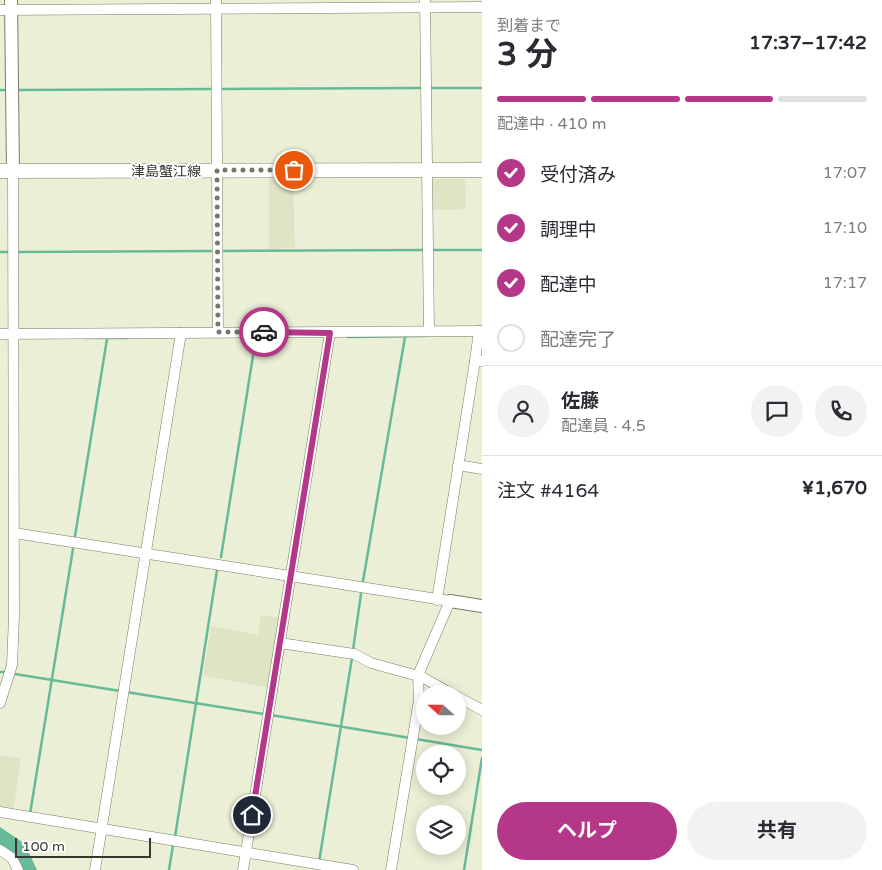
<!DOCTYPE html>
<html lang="ja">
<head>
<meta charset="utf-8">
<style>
	:root { --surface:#fff; --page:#f2f2f3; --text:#2b2b33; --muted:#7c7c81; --line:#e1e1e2; --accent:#b53888 }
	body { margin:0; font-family:"Varela Round","Noto Sans JP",sans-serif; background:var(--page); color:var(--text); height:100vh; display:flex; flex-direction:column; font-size:19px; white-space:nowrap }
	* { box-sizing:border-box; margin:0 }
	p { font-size:16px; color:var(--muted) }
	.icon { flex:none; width:28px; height:28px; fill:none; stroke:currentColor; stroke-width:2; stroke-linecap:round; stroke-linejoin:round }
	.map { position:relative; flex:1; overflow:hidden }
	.details { display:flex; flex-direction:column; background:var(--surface); width:400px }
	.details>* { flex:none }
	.needle { width:32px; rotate:291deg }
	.buttons { position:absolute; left:416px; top:685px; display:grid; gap:10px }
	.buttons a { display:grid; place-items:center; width:50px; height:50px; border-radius:50%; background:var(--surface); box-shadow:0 2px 12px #0003; font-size:25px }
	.scale { position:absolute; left:15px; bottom:12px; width:136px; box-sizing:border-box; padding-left:5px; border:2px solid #37392f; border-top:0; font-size:14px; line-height:18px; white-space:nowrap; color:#37392f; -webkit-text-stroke:4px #fff; paint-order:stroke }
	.pin { position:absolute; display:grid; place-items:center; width:42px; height:42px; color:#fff; margin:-21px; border:2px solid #fff; border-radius:50%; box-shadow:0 1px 5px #0007 }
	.courier { position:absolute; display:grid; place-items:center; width:50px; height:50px; margin:-25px; border:4px solid #b53888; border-radius:50%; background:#fff; color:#222; box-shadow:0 1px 6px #0007 }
	.summary em { font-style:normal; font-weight:700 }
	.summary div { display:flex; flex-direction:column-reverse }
	.summary { display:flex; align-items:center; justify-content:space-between; height:85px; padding:0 15px }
	h1 { font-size:32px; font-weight:700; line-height:38px }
	.bar { display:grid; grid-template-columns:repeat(4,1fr); gap:8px 5px; align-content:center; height:60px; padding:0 15px }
	.bar i { height:6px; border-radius:4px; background:var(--line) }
	.bar .on { background:var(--accent) }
	.bar p { grid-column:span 4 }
	.line { display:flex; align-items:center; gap:12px; padding:0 15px; border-top:1px solid var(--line) }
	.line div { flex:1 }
	.round { display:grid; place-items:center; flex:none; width:52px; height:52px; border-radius:26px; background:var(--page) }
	ol { padding:0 15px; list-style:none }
	li { display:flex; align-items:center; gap:15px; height:55px }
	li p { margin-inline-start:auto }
	li .icon { padding:5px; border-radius:50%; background:var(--accent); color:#fff; stroke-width:4 }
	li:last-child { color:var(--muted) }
	li i { width:28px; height:28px; border:2px solid var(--line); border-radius:50% }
	.cta { display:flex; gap:10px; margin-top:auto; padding:10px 15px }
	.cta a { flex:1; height:58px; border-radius:30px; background:var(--accent); color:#fff; font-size:20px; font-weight:700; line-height:58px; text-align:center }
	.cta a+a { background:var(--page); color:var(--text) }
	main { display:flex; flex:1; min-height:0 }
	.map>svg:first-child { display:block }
	.built { fill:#e0e4c4 }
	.water { fill:#67ba97 }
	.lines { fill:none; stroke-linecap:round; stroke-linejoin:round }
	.stream { stroke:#67ba97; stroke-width:2.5 }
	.minor-casing { stroke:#7a7c66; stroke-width:11 }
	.tertiary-casing { stroke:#7a7c66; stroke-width:14 }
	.secondary-casing { stroke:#7a7c66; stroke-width:15 }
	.minor { stroke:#fff; stroke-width:10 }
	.tertiary { stroke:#fff; stroke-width:12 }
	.secondary { stroke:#fff; stroke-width:14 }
	.done { stroke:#767969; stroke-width:5; stroke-dasharray:0 9 }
	.route { stroke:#b53888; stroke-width:6 }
	.labels { text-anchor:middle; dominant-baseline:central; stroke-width:4; stroke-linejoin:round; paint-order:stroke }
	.street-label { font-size:14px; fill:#37392f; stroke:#fff }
</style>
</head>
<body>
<main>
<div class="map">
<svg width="482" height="870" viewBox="0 0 482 870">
	<rect width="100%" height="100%" fill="#ebefd6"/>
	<g class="built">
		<polygon points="269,179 293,179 295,248 269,249"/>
		<polygon points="433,179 465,179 466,209 431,210 430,182"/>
		<polygon points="261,615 281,618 271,688 203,676 211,626 258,635"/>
		<polygon points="0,755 21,758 13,812 0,810"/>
	</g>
	<polygon class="water" points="0,827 25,844 37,870 23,870 16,855 0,844"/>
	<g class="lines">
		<g class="stream">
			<polyline points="431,88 482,88"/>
			<polyline points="221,89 420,88"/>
			<polyline points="0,90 4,90"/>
			<polyline points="19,90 213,89"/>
			<polyline points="432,250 482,250"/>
			<polyline points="222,251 424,250"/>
			<polyline points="0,252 8,252"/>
			<polyline points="17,252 212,251"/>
			<polyline points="348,337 425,336"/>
			<polyline points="83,338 128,338"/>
			<polyline points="75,536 107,339"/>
			<polyline points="221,557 256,337"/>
			<polyline points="363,581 405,337"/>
			<polyline points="353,650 361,594"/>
			<polyline points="0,672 4,672"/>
			<polyline points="15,674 120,691"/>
			<polyline points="126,692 264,714"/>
			<polyline points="271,715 410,738"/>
			<polyline points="416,739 482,750"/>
			<polyline points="30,814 73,549"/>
			<polyline points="175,837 217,570"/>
			<polyline points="319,862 352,658"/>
			<polyline points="169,870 173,845"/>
			<polyline points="464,870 482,758"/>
		</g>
		<g class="minor-casing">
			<g id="minor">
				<polyline points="216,0 218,332"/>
				<polyline points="425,0 429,331"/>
				<polyline points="0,10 482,7"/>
				<polyline points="0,334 482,331"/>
				<polyline points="475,361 479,331"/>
				<polyline points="458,465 482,469"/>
				<polyline points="14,533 450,601 418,675 419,700 391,870"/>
				<polyline points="437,600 475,361 482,361"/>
				<polyline points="280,643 354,654 371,663 422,677 452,694"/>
				<polyline points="458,697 482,710"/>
				<polyline points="0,703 12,665 14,616 13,171"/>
				<polyline points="0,812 353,870"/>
				<polyline points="0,850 12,858 18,870"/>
				<polyline points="95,870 181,333"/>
				<polyline points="243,870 330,333"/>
			</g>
		</g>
		<g class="tertiary-casing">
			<g id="tertiary">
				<polyline points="11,0 13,171"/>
				<polyline points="450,601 482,606"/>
			</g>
		</g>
		<g class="secondary-casing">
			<polyline id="secondary" points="0,171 482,170"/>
		</g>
		<use href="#minor" class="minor"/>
		<use href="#tertiary" class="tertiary"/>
		<use href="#secondary" class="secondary"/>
	</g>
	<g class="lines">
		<polyline class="done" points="264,332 218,332 217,170 294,170"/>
		<polyline class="route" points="252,815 330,333 264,332"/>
	</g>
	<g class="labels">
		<g class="street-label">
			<text x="166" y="171">津島蟹江線</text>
		</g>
	</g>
</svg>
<div class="buttons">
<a><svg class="needle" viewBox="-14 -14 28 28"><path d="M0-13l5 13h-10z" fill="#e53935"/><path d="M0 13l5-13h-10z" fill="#7c7c81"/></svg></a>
<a><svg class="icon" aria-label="locate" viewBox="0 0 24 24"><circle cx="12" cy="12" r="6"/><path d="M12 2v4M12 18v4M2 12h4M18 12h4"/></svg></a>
<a><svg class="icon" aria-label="layers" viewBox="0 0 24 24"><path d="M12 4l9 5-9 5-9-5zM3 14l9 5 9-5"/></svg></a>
</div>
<div class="scale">100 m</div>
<div class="pin" style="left:294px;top:170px;background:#ea580c"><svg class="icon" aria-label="bag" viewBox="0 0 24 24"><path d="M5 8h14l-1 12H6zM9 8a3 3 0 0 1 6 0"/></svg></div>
<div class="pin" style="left:252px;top:815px;background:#1f2937"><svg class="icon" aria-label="home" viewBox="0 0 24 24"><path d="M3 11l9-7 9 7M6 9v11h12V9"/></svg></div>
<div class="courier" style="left:264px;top:332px"><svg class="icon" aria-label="car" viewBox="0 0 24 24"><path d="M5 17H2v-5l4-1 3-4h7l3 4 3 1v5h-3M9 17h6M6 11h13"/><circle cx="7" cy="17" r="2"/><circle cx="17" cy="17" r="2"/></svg></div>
</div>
<section class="details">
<div class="summary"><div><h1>3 分</h1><p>到着まで</p></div><em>17:37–17:42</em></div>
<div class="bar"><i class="on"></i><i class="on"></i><i class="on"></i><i></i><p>配達中 · 410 m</p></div>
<ol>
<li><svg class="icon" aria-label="check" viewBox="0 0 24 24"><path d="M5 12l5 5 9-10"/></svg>受付済み<p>17:07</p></li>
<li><svg class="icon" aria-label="check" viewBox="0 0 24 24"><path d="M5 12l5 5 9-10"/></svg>調理中<p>17:10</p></li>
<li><svg class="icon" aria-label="check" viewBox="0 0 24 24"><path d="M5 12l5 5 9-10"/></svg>配達中<p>17:17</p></li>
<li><i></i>配達完了</li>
</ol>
<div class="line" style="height:90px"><a class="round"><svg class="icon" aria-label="person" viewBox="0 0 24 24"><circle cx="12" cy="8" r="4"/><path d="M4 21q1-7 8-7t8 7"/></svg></a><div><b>佐藤</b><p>配達員 · 4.5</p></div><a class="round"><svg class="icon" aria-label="chat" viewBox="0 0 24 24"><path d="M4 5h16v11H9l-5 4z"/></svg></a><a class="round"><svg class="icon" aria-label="phone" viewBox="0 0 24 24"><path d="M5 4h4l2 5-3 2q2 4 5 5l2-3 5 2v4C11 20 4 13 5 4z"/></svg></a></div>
<div class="line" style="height:65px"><div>注文 #4164</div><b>¥1,670</b></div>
<div class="cta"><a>ヘルプ</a><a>共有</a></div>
</section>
</main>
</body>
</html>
